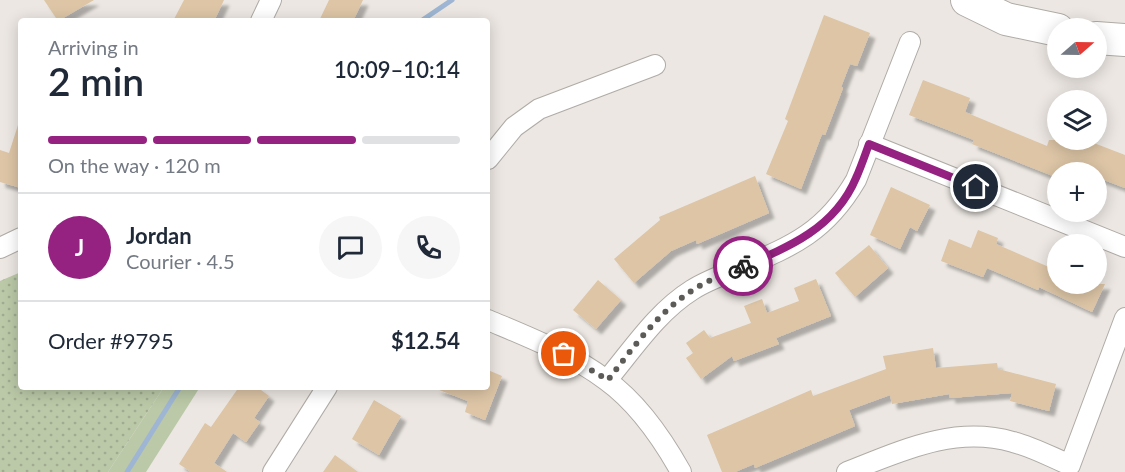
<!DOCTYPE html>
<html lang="en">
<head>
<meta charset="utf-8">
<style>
	:root { --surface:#fff; --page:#f6f6f7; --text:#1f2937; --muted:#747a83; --line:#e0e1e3; --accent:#952281 }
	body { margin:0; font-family:Lato,sans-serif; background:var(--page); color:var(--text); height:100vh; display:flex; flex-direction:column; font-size:22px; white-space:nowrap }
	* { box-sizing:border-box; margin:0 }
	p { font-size:20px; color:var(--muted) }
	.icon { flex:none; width:33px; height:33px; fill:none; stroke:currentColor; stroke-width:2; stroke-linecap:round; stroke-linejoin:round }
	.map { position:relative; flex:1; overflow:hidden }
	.details { position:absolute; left:18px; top:18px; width:472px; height:372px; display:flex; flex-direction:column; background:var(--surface); border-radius:6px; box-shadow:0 3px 15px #0003 }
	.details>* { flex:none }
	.needle { width:39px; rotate:70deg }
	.tools { position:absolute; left:1047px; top:18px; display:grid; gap:12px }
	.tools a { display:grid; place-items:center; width:60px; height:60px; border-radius:50%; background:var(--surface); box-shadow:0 3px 15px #0003; font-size:30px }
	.pin { position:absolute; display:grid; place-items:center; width:51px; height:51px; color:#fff; margin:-26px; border:3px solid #fff; border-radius:50%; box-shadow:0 2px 6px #0007 }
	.courier { position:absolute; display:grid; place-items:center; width:60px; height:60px; margin:-30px; border:4px solid #952281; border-radius:50%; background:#fff; color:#222; box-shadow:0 2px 8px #0007 }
	.summary em { font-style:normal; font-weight:600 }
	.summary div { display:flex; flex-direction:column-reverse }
	.summary { display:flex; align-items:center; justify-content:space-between; height:102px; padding:0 30px }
	h1 { font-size:39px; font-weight:600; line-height:45px }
	.bar { display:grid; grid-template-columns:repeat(4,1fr); gap:9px 6px; align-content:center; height:72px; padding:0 30px }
	.bar i { height:8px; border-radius:4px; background:var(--line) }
	.bar .active { background:var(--accent) }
	.bar p { grid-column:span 4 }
	.line { display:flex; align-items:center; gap:15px; padding:0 30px; border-top:2px solid var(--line) }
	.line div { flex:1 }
	.round { display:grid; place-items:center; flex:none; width:63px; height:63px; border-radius:32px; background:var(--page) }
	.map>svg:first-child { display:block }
	.grass { fill:#bbc9a8 }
	.park { fill:url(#park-dots) }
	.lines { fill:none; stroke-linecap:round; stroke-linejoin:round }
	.stream { stroke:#9eb6d3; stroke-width:5 }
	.building { fill:#ddc5a6; filter:url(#shadow) }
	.street-casing { stroke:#afaba6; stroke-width:22 }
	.primary-casing { stroke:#afaba6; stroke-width:34 }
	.street { stroke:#fff; stroke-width:20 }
	.primary { stroke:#fff; stroke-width:32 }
	.done { stroke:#5d5b58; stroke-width:6; stroke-dasharray:0 10.8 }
	.route { stroke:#952281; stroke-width:8 }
</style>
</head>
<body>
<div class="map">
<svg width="1125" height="472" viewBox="0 0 1125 472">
	<defs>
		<pattern id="park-dots" width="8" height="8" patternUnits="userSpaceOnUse" patternTransform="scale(1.5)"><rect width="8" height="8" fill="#bbc9a8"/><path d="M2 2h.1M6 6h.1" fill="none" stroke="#a0ab8f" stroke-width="1.8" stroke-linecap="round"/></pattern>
		<filter id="shadow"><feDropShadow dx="5.5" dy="5.5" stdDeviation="1.5" flood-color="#0004"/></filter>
	</defs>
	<rect width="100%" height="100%" fill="#ece7e2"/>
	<polygon class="grass" points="164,387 200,387 146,472 108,472"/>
	<polygon class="park" points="21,272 21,387 164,387 108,472 0,472 0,281"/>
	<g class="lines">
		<g class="stream">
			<polyline points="421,21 452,0"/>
			<polyline points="127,472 180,387"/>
		</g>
	</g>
	<g class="building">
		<polygon points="44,0 94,0 58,21"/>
		<polygon points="184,0 224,0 214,21 173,21"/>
		<polygon points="329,0 363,0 353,21 319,21"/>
		<polygon points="824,15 870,33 857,66 850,64 841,87 843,88 825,135 822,134 801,189 766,174 788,121 785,119"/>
		<polygon points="923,80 970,98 965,112 1047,146 1049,140 1086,140 1125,155 1125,188 1096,177 1096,172 1058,172 1058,178 972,144 974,140 909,115"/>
		<polygon points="18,125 21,125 21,188 0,182 0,150 9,153"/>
		<polygon points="755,176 769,213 697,244 696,240 671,251 634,283 614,259 660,220 659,217"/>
		<polygon points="891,187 930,205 917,231 910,227 900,249 870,235"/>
		<polygon points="978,230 998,238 996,244 1058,271 1058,284 1105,284 1092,312 1039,287 1038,290 987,268 983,277 941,261 949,239 971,248"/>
		<polygon points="869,245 888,268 855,297 835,273"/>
		<polygon points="816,279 831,316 776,338 779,344 734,361 732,356 701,379 686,358 693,353 686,343 704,330 710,338 751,323 744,306 762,299 767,313 799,301 794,288"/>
		<polygon points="598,280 621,300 596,329 573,310"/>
		<polygon points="933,348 936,368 997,363 998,369 1056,384 1049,411 1010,401 1012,393 950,398 949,394 892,404 890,395 849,410 855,426 755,468 754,464 735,472 722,472 707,435 811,390 813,396 886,369 883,356"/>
		<polygon points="488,370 502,376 485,420 465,412 468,401 434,388 488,387"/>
		<polygon points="239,387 257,387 269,396 254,418 260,422 246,442 233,433 214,463 227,472 191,472 179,464 205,423 211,427"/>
		<polygon points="374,400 401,416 379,455 352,439"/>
		<polygon points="335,455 358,472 323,472"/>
	</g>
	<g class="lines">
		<g class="street-casing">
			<g id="street">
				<polyline points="261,21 271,0"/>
				<polyline points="869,144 1125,247"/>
				<polyline points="488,159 514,127 539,109 655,65"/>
				<polyline points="0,248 21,238"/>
				<path d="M488 320C528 337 570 353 606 380 638 403 662 438 681 472"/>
				<path d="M607 380C633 349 657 312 692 290 706 281 722 275 738 269 792 246 825 233 856 180L910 42"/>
				<polyline points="273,472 327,387"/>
				<path d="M847 472C901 451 954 425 1013 442 1033 447 1051 457 1070 465L1125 318"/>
			</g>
		</g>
		<g class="primary-casing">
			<g id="primary">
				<polyline points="967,0 1006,19 1058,30"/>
				<polyline points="1096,38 1125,40"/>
			</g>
		</g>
		<use href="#street" class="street"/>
		<use href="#primary" class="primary"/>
	</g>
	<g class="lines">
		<path class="done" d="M564 354 608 380C633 348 658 312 693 290 708 280 726 273 743 266"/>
		<path class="route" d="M743 266C789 247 835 228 856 178 861 167 865 155 869 144L976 187"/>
	</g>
</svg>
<div class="tools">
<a><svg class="needle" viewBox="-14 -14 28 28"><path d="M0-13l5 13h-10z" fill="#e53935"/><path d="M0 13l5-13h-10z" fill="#747a83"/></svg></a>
<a><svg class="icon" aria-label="layers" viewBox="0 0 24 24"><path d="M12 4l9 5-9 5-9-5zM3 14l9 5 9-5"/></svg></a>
<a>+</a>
<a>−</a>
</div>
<div class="pin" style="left:564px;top:354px;background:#ea580c"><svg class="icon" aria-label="bag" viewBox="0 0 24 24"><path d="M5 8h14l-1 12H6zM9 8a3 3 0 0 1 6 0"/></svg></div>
<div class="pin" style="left:976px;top:187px;background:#1f2937"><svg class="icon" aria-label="home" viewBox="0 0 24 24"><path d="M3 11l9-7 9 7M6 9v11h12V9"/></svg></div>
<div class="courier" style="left:743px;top:266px"><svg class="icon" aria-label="bike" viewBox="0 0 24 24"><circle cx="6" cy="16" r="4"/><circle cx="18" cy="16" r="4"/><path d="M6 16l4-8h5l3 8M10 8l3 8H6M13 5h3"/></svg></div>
<section class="details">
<div class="summary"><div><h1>2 min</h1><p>Arriving in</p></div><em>10:09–10:14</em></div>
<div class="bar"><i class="active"></i><i class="active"></i><i class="active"></i><i></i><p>On the way · 120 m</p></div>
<div class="line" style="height:108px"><b class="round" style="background:var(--accent);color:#fff">J</b><div><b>Jordan</b><p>Courier · 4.5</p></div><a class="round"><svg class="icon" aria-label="chat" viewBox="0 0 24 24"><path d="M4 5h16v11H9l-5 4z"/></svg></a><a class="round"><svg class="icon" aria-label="phone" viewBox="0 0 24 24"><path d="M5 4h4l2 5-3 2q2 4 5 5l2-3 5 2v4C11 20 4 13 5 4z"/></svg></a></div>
<div class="line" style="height:78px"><div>Order #9795</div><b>$12.54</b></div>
</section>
</div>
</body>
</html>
